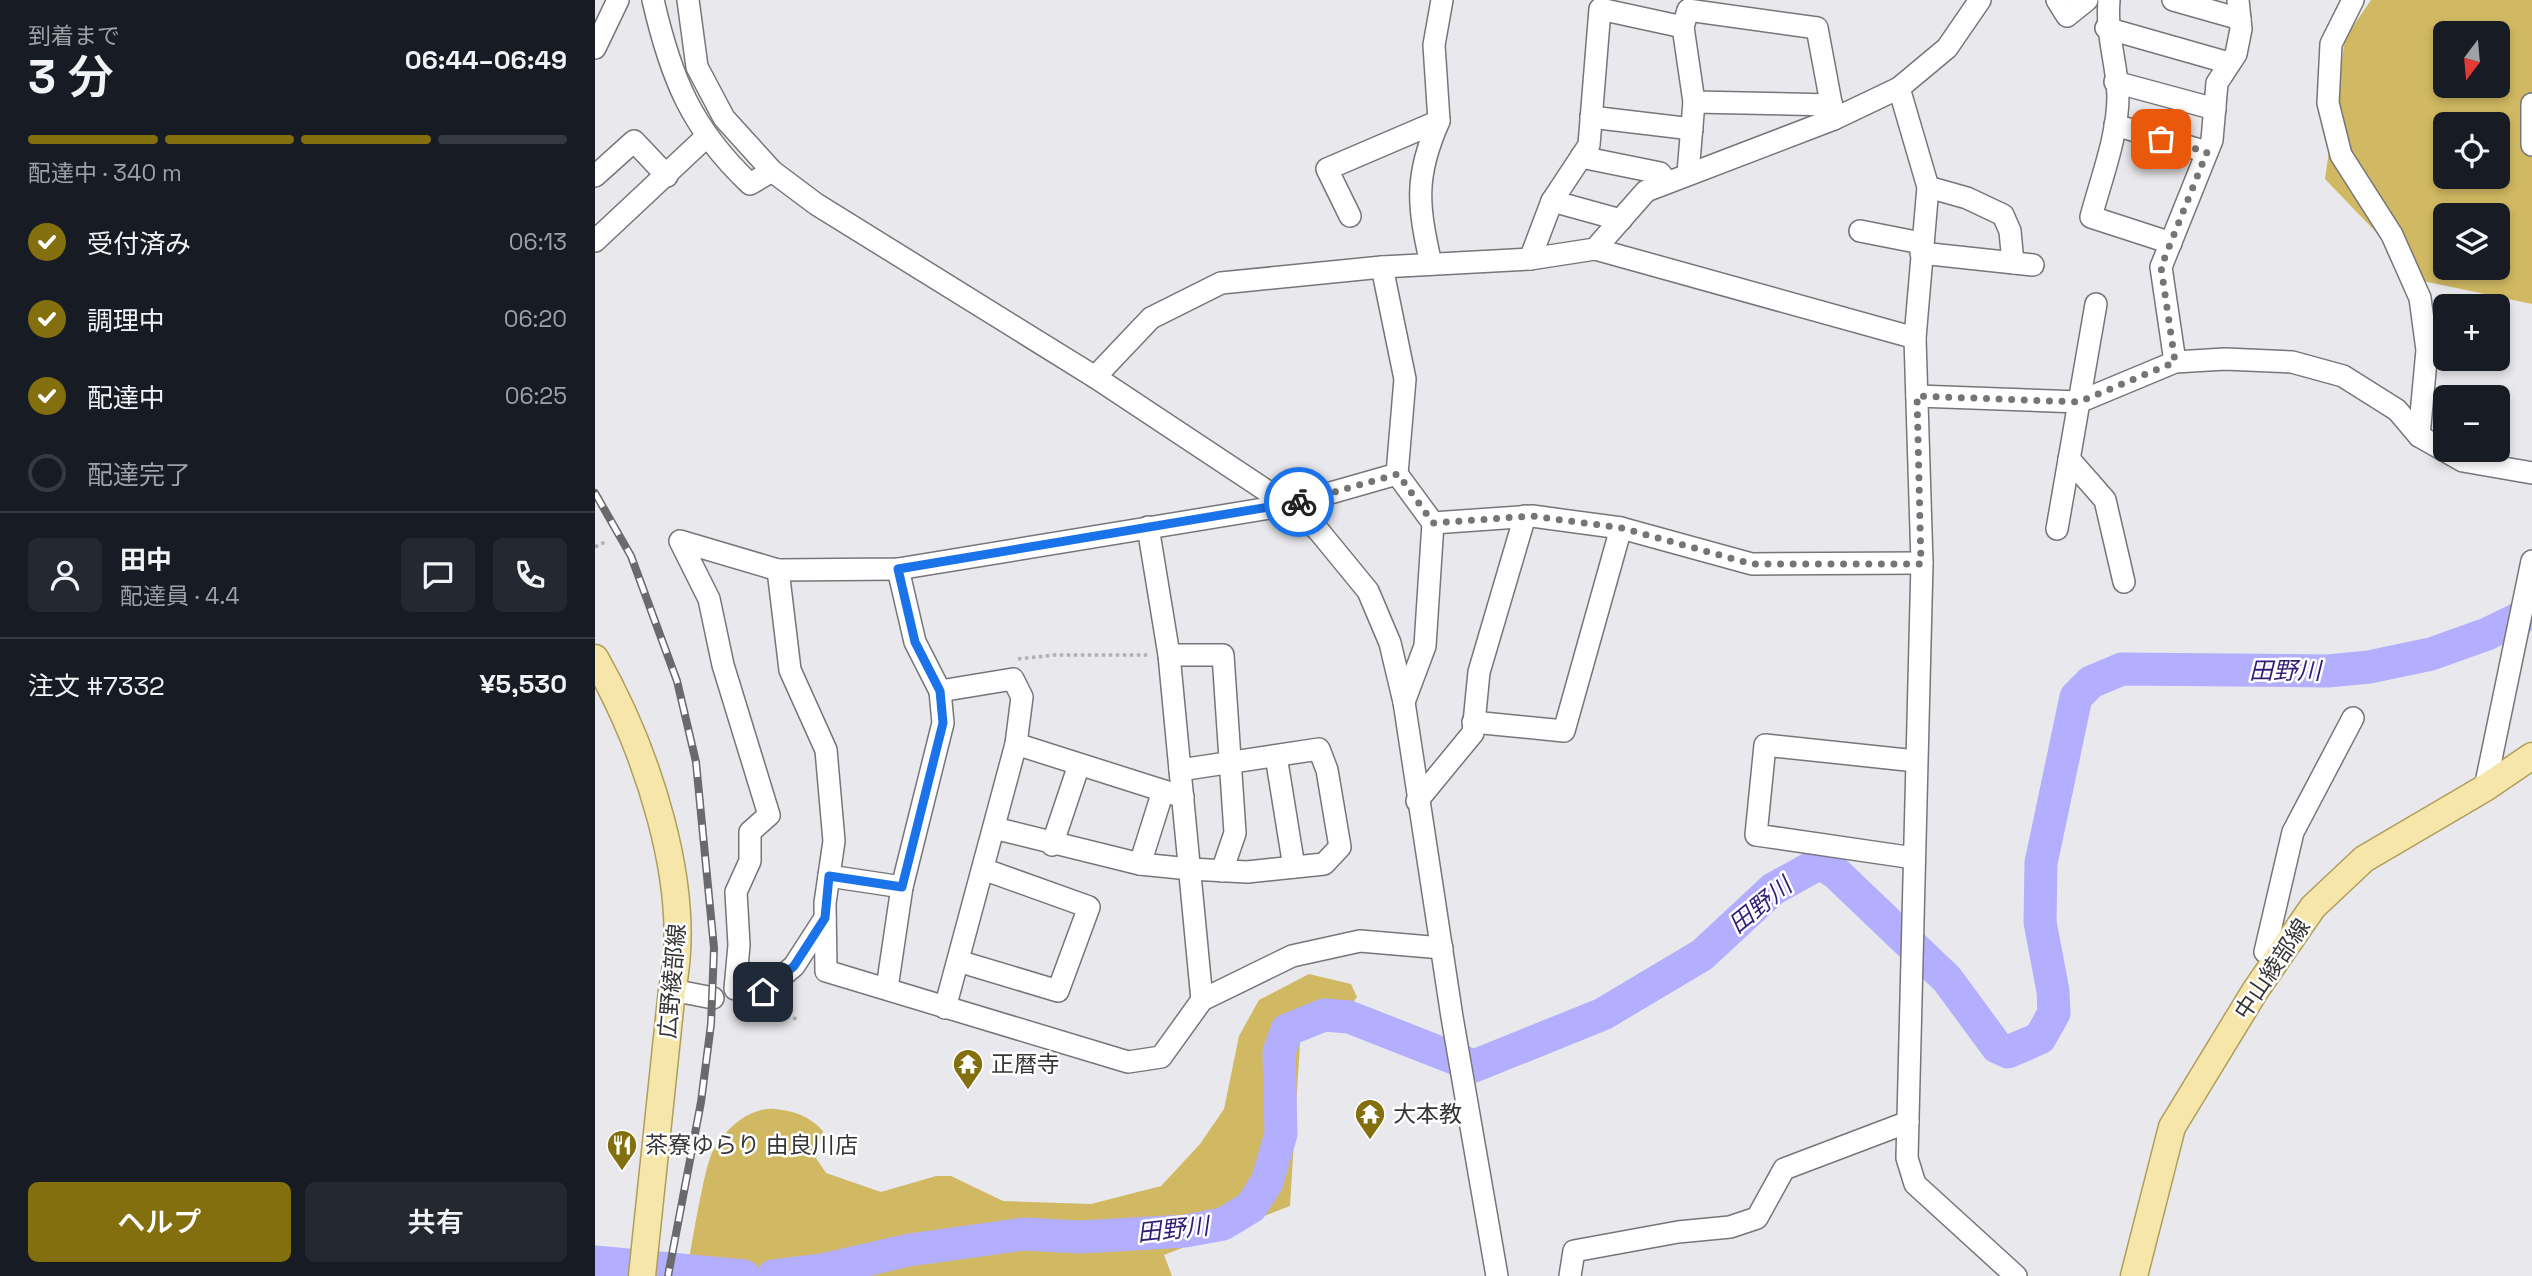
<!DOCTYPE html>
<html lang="ja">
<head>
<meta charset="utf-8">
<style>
	:root { --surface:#171b24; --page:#242831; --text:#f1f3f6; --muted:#9ea1a6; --line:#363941; --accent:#846f0e }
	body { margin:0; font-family:"Space Grotesk","Noto Sans JP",sans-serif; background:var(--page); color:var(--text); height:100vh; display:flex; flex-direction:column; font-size:26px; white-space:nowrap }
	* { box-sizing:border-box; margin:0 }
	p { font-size:23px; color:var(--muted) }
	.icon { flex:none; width:38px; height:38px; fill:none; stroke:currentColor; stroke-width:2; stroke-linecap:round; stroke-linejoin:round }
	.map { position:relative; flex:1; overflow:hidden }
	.panel { display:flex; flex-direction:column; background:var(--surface); width:595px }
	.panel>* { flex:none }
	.needle { width:46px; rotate:196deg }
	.buttons { position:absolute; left:1838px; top:21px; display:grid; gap:14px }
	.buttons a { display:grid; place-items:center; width:77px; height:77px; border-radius:10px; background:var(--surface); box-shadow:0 4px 10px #0003; font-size:35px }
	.pin { position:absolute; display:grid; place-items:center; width:60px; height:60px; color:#fff; margin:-30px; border-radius:14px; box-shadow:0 4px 10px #0006 }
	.courier { position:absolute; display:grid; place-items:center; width:70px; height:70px; margin:-35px; border:5px solid #1a73e8; border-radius:50%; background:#fff; color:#222; box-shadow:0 2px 9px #0007 }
	.head em { font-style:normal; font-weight:600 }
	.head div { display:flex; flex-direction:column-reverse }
	.head { display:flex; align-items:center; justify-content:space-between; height:119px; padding:0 28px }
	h1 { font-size:46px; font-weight:600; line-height:52px }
	.bar { display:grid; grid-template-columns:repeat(4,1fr); gap:10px 7px; align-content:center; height:84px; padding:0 28px }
	.bar i { height:9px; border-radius:5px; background:var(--line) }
	.bar .on { background:var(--accent) }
	.bar p { grid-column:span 4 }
	.line { display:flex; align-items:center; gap:18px; padding:0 28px; border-top:2px solid var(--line) }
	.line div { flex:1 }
	.round { display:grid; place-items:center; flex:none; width:74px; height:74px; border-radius:10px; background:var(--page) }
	ol { padding:0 28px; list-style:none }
	li { display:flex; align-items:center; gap:21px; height:77px }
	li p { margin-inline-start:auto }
	li .icon { padding:7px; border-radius:50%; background:var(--accent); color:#fff; stroke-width:4 }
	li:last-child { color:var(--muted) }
	li i { width:38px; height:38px; border:4px solid var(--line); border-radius:50% }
	.action { display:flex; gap:14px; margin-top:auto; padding:14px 28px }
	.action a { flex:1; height:80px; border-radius:10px; background:var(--accent); color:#fff; font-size:28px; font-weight:600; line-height:80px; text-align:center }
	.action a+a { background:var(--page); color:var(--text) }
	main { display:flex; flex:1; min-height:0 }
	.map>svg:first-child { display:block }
	.forest { fill:#d0b962; fill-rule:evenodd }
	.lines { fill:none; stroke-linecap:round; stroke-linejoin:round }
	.river { stroke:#b3aefd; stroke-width:33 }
	.minor-casing { stroke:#767679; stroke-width:24 }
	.major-casing { stroke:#af9d5b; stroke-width:29 }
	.path { stroke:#b1b1b4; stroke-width:3.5; stroke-dasharray:3.5 3.5; stroke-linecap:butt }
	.minor { stroke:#fff; stroke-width:21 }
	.major { stroke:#f6e6a9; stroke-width:26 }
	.rail-casing { stroke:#6a6a6c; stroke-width:8 }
	.rail { stroke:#fff; stroke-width:5; stroke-dasharray:16; stroke-linecap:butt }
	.done { stroke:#757577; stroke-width:7; stroke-dasharray:0 12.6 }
	.route { stroke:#1a73e8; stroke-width:9 }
	.labels { text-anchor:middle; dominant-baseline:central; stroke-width:5; stroke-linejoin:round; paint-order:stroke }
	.street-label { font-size:23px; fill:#363637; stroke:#fff }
	.poi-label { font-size:23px; fill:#363637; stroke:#fff; text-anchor:start }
	.water-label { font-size:24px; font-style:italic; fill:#321d75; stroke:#fff }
</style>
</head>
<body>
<main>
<section class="panel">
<div class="head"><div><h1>3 分</h1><p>到着まで</p></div><em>06:44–06:49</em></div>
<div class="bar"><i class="on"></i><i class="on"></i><i class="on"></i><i></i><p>配達中 · 340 m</p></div>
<ol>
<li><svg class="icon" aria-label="check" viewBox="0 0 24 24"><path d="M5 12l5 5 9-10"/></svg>受付済み<p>06:13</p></li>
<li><svg class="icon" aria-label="check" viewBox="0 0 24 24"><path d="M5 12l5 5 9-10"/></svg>調理中<p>06:20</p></li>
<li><svg class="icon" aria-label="check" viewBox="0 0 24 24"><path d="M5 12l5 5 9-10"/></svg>配達中<p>06:25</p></li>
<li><i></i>配達完了</li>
</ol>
<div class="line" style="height:126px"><a class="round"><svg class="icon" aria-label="person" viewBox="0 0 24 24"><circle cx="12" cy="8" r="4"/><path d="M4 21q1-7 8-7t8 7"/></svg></a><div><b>田中</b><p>配達員 · 4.4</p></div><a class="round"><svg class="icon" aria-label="chat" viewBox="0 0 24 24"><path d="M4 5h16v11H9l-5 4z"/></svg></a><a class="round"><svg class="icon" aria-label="phone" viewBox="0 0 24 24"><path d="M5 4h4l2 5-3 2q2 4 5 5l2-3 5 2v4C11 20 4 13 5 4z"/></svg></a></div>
<div class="line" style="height:91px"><div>注文 #7332</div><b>¥5,530</b></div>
<div class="action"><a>ヘルプ</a><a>共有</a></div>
</section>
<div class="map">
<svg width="1937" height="1276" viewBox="0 0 1937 1276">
	<rect width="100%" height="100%" fill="#e9e9ed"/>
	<g class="forest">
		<path d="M1776 0H1937V304L1828 281 1730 179 1750 38ZM1850 33H1902V86H1850ZM1850 124H1902V177H1850ZM1850 215H1902V268H1850Z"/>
		<path d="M714 974 756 984 762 997 754 1008 713 1009 705 1043 695 1206 569 1255 577 1276H91C96 1252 109 1164 119 1149 132 1128 154 1107 180 1109 200 1111 214 1116 228 1131L221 1158 231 1173 286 1192 341 1176H356L408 1201 496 1204 566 1186 605 1144 629 1109 644 1036 664 1000Z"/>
	</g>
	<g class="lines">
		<g class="river">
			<polyline points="0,1262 149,1276"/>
			<polyline points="178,1276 227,1270 314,1250 429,1234 485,1237 590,1231 628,1224 656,1207 672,1182 686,1134 684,1052 692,1030 729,1015 754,1017 879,1066 1008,1014 1107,955 1178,889 1225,863 1241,873 1352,979 1402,1047 1413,1052 1445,1038 1459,1013 1458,991 1445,922 1446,863 1481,697 1496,682 1527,669 1733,671 1774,667 1836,654 1892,634 1937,612"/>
		</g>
		<g class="minor-casing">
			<g id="minor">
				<path d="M58 0C76 78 96 128 155 184L177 171"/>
				<polyline points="93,0 102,67 129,118 177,171 221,204 500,377 693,505 723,530 773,591 795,643 809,702 857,1017 902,1276"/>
				<polyline points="1462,0 1472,16 1492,0"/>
				<path d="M1514 0C1511 37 1522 62 1523 96 1523 136 1506 179 1496 217L1576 243"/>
				<polyline points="1578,0 1645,19"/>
				<polyline points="1758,0 1736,44 1733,103 1746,155 1797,235 1825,298 1832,350 1824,436"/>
				<polyline points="1511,28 1634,63"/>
				<polyline points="0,48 23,0"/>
				<polyline points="1520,82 1620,109"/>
				<polyline points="1304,88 1333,187 1320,338 1327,563 1312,1158 1320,1184 1421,1276"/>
				<polyline points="1099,102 1088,27 1093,10 1222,28 1239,119"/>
				<polyline points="1937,104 1937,145"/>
				<polyline points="996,117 1097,129"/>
				<polyline points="844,121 839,45 847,0"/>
				<polyline points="1520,125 1612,152"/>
				<polyline points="986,157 1065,173 1072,182"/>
				<polyline points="1093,173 1099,102 1237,105"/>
				<polyline points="0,176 39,141 72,176"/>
				<polyline points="1333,187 1372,198 1408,215 1415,231 1418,263"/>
				<polyline points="957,201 1026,220"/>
				<path d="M755 216 732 169 844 121C819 177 823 206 836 264"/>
				<polyline points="1265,231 1326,243"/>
				<polyline points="0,241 111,137"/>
				<polyline points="1000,249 1051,191 1239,119 1304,88 1352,48 1385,0"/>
				<polyline points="1326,253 1438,265"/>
				<polyline points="935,259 957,201 994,145 1005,9 1088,27"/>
				<polyline points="787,267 810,379 802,474 838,523 830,646 809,702"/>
				<polyline points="1580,362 1566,267 1617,140 1622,83 1641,54 1646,29 1643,0"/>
				<polyline points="500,377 556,318 626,283 787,267 935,259 1000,249 1320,338"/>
				<polyline points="1322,396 1484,402 1580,362 1630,359 1697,362 1748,376 1802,410 1824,436 1868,461 1937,473"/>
				<polyline points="1474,459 1510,500 1529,582"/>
				<polyline points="802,474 693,505 303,569 183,570 195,670 231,750 239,841 230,903 231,971 533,1062 566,1057 607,1000 697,956 765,941 847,948"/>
				<polyline points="838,523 937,516 1026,528 1157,564 1327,563"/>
				<polyline points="553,527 574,655 607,1000"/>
				<polyline points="1462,529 1501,304"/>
				<polyline points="183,570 85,541 114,599 128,665 174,815 155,832 155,861 141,892 144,945 140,989 168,992 199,966 230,918"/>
				<polyline points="574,655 628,655 640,833 627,871"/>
				<polyline points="345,691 418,679 427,697 421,744 350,1008"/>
				<polyline points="878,722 969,731 1026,528"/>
				<polyline points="421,744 588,797"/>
				<polyline points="681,756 699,867"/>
				<polyline points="1890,788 1937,561"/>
				<polyline points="822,801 878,733 884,672 930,516"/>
				<polyline points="399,828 545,864 595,869 652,872 729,864 745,847 732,770 724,749 585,770"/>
				<polyline points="457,845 484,765"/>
				<polyline points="1319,858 1161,835 1170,745 1321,761"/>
				<polyline points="545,864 568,791"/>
				<polyline points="234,876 307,887"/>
				<polyline points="1683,958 1670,952 1698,832 1758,718"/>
				<polyline points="363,961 463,991 494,907 388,869"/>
				<polyline points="292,988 307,887 348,723 345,691 320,642 303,569"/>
				<polyline points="77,990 118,998"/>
				<polyline points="975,1276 979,1251 1083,1232 1135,1227 1162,1218 1189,1169 1313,1122"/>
			</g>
		</g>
		<g class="major-casing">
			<g id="major">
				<path d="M0 658C51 748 99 887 77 990L47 1276"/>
				<polyline points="1539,1276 1577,1127 1660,991 1718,907 1769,859 1890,788 1937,756"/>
			</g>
		</g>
		<g class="path">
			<polyline points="0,547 12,541"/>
			<polyline points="423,659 459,655 555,655"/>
			<polyline points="171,1011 205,1020"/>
		</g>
		<use href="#minor" class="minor"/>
		<use href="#major" class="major"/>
		<g class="rail-casing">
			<polyline id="rail" points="0,493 36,556 82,681 101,762 119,948 116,1024 106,1102 73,1276"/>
		</g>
		<use href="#rail" class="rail"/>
	</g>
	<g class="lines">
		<polyline class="done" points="704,502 803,474 838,523 937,516 1027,528 1157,564 1326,564 1322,396 1484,402 1580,362 1566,267 1612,152 1566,139"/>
		<polyline class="route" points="168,992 199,966 230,918 234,876 307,887 348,723 345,691 320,642 303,569 704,502"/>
	</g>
	<defs>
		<g id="temple-pin" transform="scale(1.575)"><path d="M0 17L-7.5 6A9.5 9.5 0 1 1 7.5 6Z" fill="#846f0e" stroke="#fff"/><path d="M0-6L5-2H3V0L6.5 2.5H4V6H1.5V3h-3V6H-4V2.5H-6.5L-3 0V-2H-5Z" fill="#fff"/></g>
		<g id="restaurant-pin" transform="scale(1.575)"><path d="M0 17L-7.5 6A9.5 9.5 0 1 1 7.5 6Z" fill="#846f0e" stroke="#fff"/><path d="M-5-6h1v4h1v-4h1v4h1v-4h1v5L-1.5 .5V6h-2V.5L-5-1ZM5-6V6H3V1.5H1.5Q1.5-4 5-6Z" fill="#fff"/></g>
	</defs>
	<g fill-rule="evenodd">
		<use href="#temple-pin" x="373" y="1064"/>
		<use href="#temple-pin" x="775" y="1114"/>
		<use href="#restaurant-pin" x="27" y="1145"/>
	</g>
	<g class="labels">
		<g class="street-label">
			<text transform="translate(1677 969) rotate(-56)">中山綾部線</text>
			<text transform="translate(77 981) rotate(-85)">広野綾部線</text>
		</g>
		<g class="poi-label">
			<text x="396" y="1064">正暦寺</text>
			<text x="798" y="1114">大本教</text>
			<text x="50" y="1145">茶寮ゆらり 由良川店</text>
		</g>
		<g class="water-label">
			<text x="1690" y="670">田野川</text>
			<text transform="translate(1165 905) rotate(-39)">田野川</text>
			<text transform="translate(578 1229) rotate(-6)">田野川</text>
		</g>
	</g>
</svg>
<div class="buttons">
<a><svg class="needle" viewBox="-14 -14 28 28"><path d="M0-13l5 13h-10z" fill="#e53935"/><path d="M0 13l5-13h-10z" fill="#9ea1a6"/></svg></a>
<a><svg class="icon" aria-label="locate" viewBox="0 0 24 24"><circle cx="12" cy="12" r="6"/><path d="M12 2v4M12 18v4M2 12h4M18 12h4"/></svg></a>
<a><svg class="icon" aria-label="layers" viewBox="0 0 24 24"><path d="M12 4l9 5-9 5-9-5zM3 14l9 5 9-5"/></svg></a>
<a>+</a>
<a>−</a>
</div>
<div class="pin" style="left:1566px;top:139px;background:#ea580c"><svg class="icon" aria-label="bag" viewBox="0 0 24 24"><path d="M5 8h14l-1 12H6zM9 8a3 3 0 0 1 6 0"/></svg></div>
<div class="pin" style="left:168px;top:992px;background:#1f2937"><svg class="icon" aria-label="home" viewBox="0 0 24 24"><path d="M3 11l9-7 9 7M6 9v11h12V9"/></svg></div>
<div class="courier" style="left:704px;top:502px"><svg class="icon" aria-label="bike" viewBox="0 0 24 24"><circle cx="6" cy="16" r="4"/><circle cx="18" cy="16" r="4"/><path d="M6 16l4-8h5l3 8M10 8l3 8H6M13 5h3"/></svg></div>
</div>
</main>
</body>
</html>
